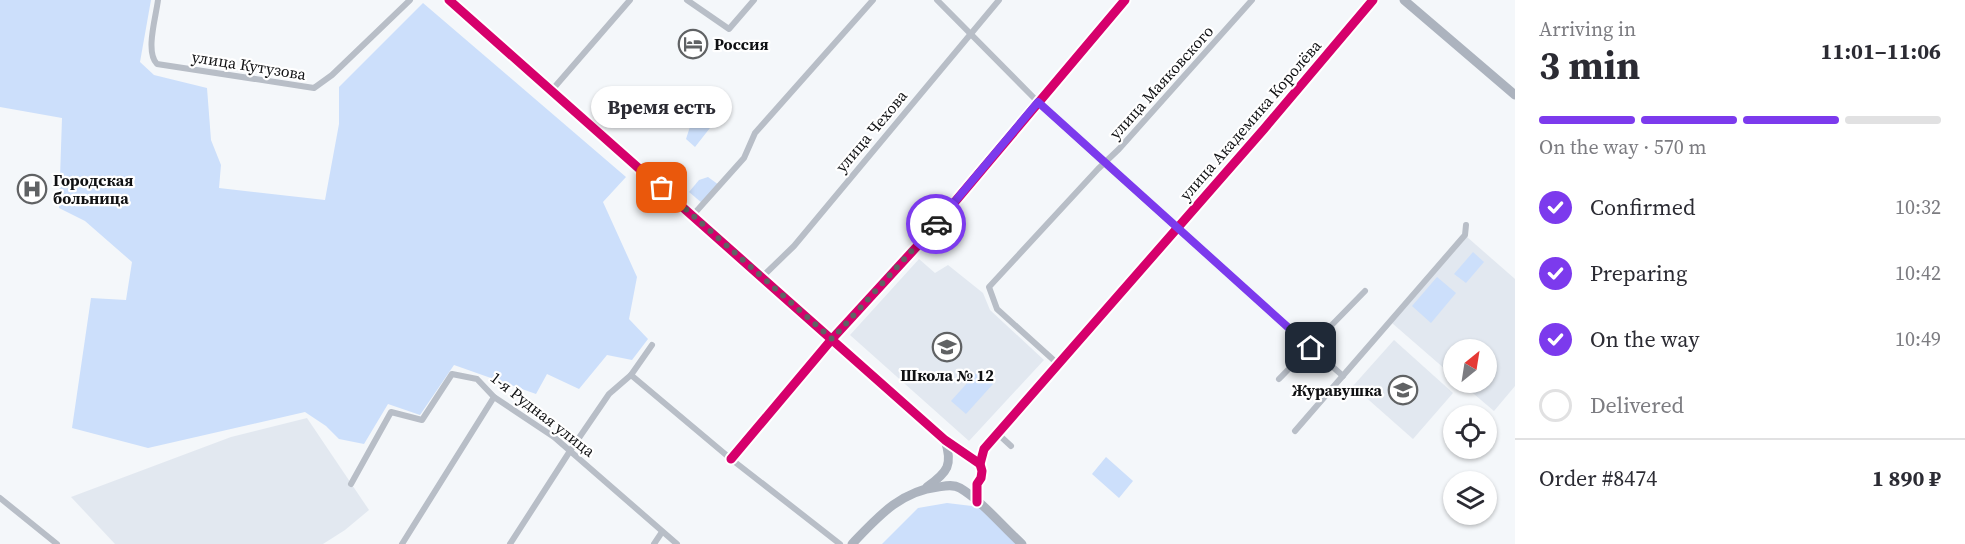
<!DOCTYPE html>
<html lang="en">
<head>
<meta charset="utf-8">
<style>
	:root { --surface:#fff; --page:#f2f2f3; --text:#2b2b33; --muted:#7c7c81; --line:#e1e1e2; --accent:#7c3aed }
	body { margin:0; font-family:"Source Serif 4",serif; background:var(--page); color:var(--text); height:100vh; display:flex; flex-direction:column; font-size:22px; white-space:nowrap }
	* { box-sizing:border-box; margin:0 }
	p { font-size:20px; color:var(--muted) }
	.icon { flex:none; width:33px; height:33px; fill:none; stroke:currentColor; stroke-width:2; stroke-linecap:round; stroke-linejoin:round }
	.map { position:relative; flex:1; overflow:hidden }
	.drawer { display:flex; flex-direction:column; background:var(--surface); width:450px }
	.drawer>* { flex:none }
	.needle { width:39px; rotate:30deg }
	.controls { position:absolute; left:1443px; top:339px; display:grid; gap:12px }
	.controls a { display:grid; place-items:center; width:54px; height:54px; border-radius:50%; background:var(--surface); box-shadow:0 2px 4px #0004; font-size:30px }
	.pin { position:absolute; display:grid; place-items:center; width:51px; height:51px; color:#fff; margin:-26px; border-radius:12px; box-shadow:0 3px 9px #0006 }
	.courier { position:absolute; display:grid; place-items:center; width:60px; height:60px; margin:-30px; border:4px solid #7c3aed; border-radius:50%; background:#fff; color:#222; box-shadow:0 2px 8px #0007 }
	.bubble { position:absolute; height:42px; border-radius:21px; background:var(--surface); box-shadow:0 2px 4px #0004; font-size:20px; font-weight:700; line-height:42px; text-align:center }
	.summary em { font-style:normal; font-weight:700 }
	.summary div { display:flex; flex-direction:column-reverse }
	.summary { display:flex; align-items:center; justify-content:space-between; height:102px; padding:0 24px }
	h1 { font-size:39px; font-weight:700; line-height:45px }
	.bar { display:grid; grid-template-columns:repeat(4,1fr); gap:9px 6px; align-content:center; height:72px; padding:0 24px }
	.bar i { height:8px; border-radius:4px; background:var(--line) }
	.bar .current { background:var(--accent) }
	.bar p { grid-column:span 4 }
	.line { display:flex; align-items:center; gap:15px; padding:0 24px; border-top:2px solid var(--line) }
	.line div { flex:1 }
	ol { padding:0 24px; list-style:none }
	li { display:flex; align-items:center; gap:18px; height:66px }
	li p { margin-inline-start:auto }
	li .icon { padding:6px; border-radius:50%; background:var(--accent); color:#fff; stroke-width:4 }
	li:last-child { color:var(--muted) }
	li i { width:33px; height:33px; border:3px solid var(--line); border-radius:50% }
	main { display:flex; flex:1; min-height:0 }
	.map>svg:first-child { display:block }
	.built { fill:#e2e8f0 }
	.green { fill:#ccdffb }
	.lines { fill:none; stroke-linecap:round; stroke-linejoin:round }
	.street { stroke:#b8bec7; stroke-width:6 }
	.secondary { stroke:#acb3be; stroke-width:9 }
	.cycleway-casing { stroke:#fff; stroke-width:13 }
	.cycleway { stroke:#d6006c; stroke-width:9 }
	.done { stroke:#606264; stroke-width:6; stroke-dasharray:0 10.8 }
	.route { stroke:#7c3aed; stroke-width:8 }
	.labels { text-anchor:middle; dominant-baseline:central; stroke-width:4.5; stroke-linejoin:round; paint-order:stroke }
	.poi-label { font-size:16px; font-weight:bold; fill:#101113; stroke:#fff; text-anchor:start }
	.street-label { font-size:16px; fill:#101113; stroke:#fff }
</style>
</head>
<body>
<main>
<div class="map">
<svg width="1515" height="544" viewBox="0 0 1515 544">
	<rect width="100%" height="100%" fill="#f4f7fa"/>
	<g class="built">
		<polygon points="1467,237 1515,279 1515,386 1494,411 1461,383 1486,382 1486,350 1454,350 1453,376 1392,323"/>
		<polygon points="919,259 935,273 948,265 983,293 990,310 1044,360 969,441 850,335"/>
		<polygon points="1394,340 1453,393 1413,439 1353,386"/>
		<polygon points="307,418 369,510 345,530 323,544 115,544 71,497 231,437"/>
	</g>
	<g class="green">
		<polygon points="0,0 151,0 140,62 154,75 207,88 211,140 221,165 219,188 325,200 339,124 339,87 423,3 626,177 603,202 637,277 629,319 648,339 632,360 607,355 579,389 547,374 536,394 454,365 420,415 388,404 364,444 339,439 326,426 305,412 148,448 72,428 91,298 126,300 132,262 85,221 59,208 62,118 0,107"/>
		<polygon points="700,96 707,101 704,109 717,119 695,147 686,139"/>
		<polygon points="708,177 719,185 702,203 689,192 699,180"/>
		<polygon points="1473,252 1484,262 1466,283 1454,274"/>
		<polygon points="1437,277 1456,293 1431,323 1412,306"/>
		<polygon points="978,371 993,384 966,414 951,401"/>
		<polygon points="1106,457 1133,481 1119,498 1092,474"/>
		<polygon points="947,503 972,506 979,503 1021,544 882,544 918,508"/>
	</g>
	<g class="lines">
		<g class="street">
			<path d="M158 0C156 17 145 52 157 64L314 88 332 75 410 0"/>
			<polyline points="687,0 729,29 754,0"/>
			<polyline points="937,0 1038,102 1104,163 1343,376"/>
			<polyline points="552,90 630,0"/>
			<polyline points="693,215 744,158 755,133 873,0"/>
			<polyline points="762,277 794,246 999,0"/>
			<polyline points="1058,364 997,309 989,287 1098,169 1119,149 1252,0"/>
			<polyline points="631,375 731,459 840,544"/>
			<polyline points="1279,379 1365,291"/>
			<polyline points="1295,431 1465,235 1466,225"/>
			<polyline points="998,434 1011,446"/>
			<polyline points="731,459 832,339 921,242 1125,0"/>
			<polyline points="351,484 391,412 422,420 452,374 477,379 494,397 554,437 677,544"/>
			<polyline points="0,498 57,544"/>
			<polyline points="402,544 494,397"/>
			<polyline points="510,544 570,451 609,394 631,375 652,345"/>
			<polyline points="654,544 662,532"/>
		</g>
		<g class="secondary">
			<polyline points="449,0 945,440 980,464"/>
			<polyline points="1404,0 1515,95"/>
			<path d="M927 487C948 472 953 465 945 440"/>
			<polyline points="977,502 977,484 981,478 982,471 980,464 984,449 1264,129 1373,0"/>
			<path d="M852 544C877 518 900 491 938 487 945 486 953 484 960 488 982 501 1003 527 1022 544"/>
		</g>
		<g class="cycleway-casing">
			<g id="cycleway">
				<polyline points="449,0 945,440 980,464"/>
				<polyline points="731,459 832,339 921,242 1125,0"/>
				<polyline points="977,502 977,484 981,478 982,471 980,464 984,449 1264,129 1373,0"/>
			</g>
		</g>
		<use href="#cycleway" class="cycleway"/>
	</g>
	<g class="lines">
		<polyline class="done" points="662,188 832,339 936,224"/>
		<polyline class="route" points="936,224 1038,102 1311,348"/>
	</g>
	<defs>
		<g id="hotel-ring" transform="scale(1.5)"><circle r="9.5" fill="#fff" stroke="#606264" stroke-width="1.5"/><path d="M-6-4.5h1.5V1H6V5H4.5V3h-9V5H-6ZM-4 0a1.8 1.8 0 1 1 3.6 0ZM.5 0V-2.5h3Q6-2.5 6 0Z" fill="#606264"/></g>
		<g id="hospital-ring" transform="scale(1.5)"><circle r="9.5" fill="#fff" stroke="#606264" stroke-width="1.5"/><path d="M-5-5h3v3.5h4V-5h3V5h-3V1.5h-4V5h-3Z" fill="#606264"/></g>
		<g id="school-ring" transform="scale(1.5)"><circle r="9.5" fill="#fff" stroke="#606264" stroke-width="1.5"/><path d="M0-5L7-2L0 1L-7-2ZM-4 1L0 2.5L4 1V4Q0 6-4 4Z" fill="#606264"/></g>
	</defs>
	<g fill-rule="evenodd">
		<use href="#hotel-ring" x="693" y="44"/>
		<use href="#hospital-ring" x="32" y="189"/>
		<use href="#school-ring" x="947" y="347"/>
		<use href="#school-ring" x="1403" y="390"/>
	</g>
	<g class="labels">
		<g class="poi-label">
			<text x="714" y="44">Россия</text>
			<text x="53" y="180">Городская<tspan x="53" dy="18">больница</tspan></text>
			<text x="947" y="375" text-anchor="middle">Школа № 12</text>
			<text x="1382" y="390" text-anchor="end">Журавушка</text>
		</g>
		<g class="street-label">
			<text transform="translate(249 65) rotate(9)">улица Кутузова</text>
			<text transform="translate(1161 82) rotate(-48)">улица Маяковского</text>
			<text transform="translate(1250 120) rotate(-49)">улица Академика Королёва</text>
			<text transform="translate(871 131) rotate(-50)">улица Чехова</text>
			<text transform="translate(543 414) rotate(38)">1-я Рудная улица</text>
		</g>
	</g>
</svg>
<div class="controls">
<a><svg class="needle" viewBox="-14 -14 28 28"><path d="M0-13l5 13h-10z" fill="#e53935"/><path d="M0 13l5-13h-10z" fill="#7c7c81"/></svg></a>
<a><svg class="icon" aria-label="locate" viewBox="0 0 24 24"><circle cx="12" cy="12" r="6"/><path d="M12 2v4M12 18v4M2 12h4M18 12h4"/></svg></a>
<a><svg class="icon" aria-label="layers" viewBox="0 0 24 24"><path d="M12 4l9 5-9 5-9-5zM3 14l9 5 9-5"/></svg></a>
</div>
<div class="pin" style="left:662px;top:188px;background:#ea580c"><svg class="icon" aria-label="bag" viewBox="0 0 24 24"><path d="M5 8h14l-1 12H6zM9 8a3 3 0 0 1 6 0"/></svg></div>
<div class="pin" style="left:1311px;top:348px;background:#1f2937"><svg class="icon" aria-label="home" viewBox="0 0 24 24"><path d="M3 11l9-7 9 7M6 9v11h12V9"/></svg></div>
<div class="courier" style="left:936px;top:224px"><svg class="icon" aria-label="car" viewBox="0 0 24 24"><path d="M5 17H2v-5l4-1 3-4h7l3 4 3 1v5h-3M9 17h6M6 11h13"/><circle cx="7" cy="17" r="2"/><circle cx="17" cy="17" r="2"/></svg></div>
<div class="bubble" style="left:591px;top:86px;width:141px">Время есть</div>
</div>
<section class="drawer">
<div class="summary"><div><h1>3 min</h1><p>Arriving in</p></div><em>11:01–11:06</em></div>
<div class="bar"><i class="current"></i><i class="current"></i><i class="current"></i><i></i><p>On the way · 570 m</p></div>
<ol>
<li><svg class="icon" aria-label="check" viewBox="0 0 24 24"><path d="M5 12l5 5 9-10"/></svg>Confirmed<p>10:32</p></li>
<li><svg class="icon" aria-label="check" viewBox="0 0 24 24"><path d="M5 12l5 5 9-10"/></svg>Preparing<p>10:42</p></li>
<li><svg class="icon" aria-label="check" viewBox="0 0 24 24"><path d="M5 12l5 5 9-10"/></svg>On the way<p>10:49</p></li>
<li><i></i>Delivered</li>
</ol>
<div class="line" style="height:78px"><div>Order #8474</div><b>1 890 ₽</b></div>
</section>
</main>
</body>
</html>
